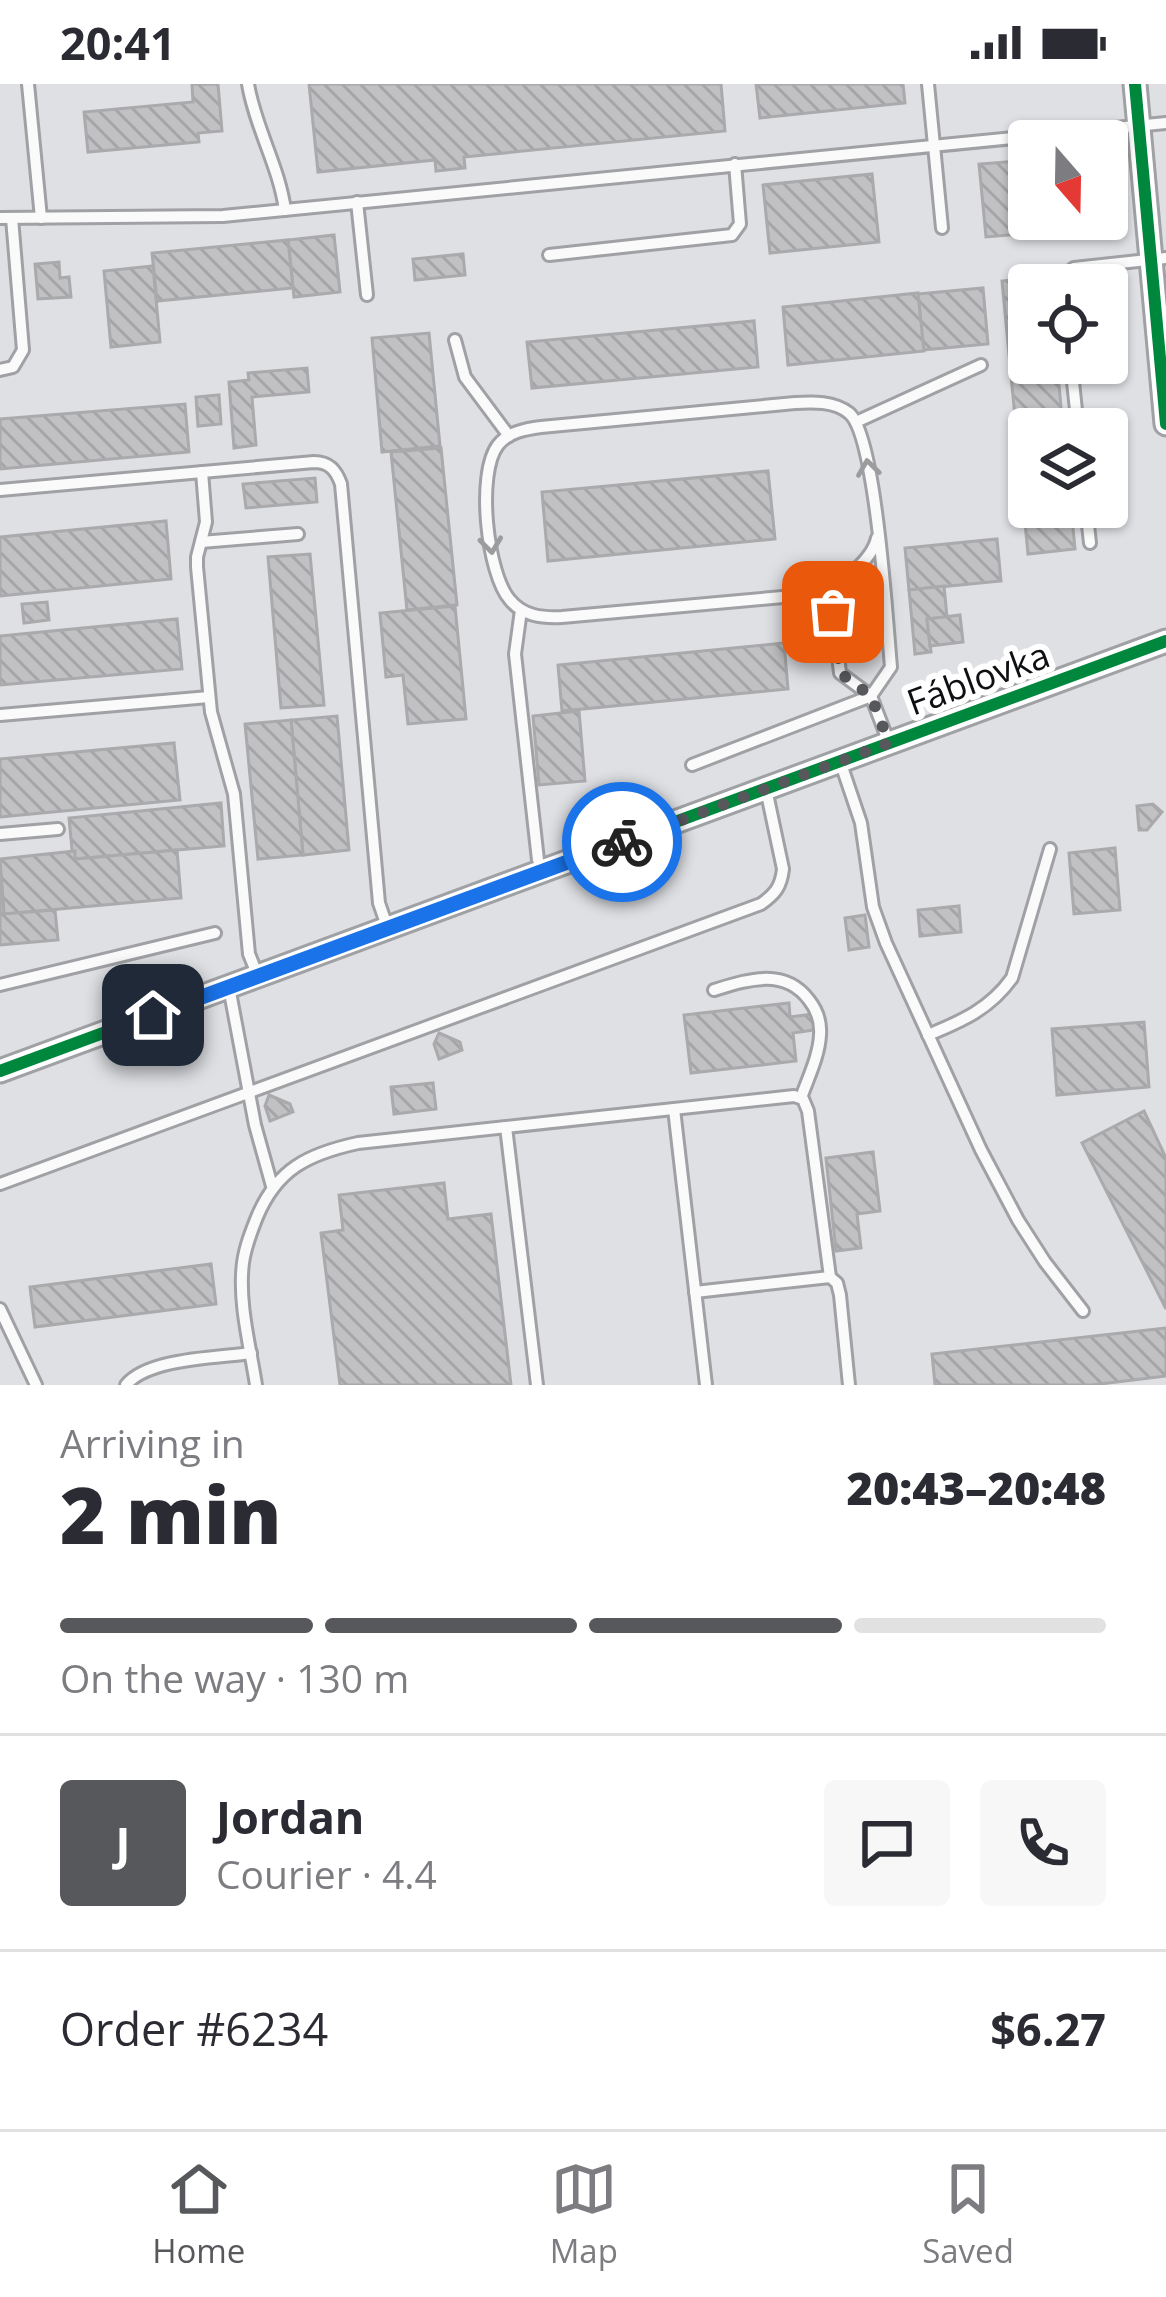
<!DOCTYPE html>
<html lang="en">
<head>
<meta charset="utf-8">
<style>
	:root { --surface:#fff; --page:#f7f7f7; --text:#2b2b33; --muted:#7c7c81; --line:#e1e1e2; --accent:#57585c }
	body { margin:0; font-family:"Open Sans",sans-serif; background:var(--page); color:var(--text); height:100vh; display:flex; flex-direction:column; font-size:45px; white-space:nowrap }
	* { box-sizing:border-box; margin:0 }
	p { font-size:39px; color:var(--muted) }
	.icon { flex:none; width:66px; height:66px; fill:none; stroke:currentColor; stroke-width:2; stroke-linecap:round; stroke-linejoin:round }
	.map { position:relative; height:1301px; overflow:hidden }
	.side { display:flex; flex-direction:column; background:var(--surface); flex:1 }
	.side>* { flex:none }
	.needle { width:78px; rotate:160deg }
	.controls { position:absolute; left:1008px; top:36px; display:grid; gap:24px }
	.controls a { display:grid; place-items:center; width:120px; height:120px; border-radius:12px; background:var(--surface); box-shadow:0 3px 9px #0004; font-size:60px }
	.pin { position:absolute; display:grid; place-items:center; width:102px; height:102px; color:#fff; margin:-51px; border-radius:24px; box-shadow:0 6px 18px #0006 }
	.courier { position:absolute; display:grid; place-items:center; width:120px; height:120px; margin:-60px; border:9px solid #1a73e8; border-radius:50%; background:#fff; color:#222; box-shadow:0 3px 15px #0007 }
	.summary em { font-style:normal; font-weight:800 }
	.summary div { display:flex; flex-direction:column-reverse }
	.summary { display:flex; align-items:center; justify-content:space-between; height:204px; padding:0 60px }
	h1 { font-size:78px; font-weight:800; line-height:90px }
	.bar { display:grid; grid-template-columns:repeat(4,1fr); gap:18px 12px; align-content:center; height:144px; padding:0 60px }
	.bar i { height:15px; border-radius:9px; background:var(--line) }
	.bar .on { background:var(--accent) }
	.bar p { grid-column:span 4 }
	.line { display:flex; align-items:center; gap:30px; padding:0 60px; border-top:3px solid var(--line) }
	.line div { flex:1 }
	.round { display:grid; place-items:center; flex:none; width:126px; height:126px; border-radius:12px; background:var(--page) }
	.status { display:flex; justify-content:space-between; align-items:center; height:84px; padding:0 60px; background:var(--surface); direction:ltr }
	.status svg { height:33px; fill:currentColor }
	.tabs { display:flex; justify-content:space-around; align-items:center; height:168px; border-top:3px solid var(--line); background:var(--surface); font-size:33px; color:var(--muted) }
	.tabs a { display:grid; justify-items:center; gap:6px }
	.tabs .on { color:var(--accent) }
	.map>svg:first-child { display:block }
	.building { fill:url(#building-back-hatch); stroke:#aaa9ab; stroke-width:3 }
	.lines { fill:none; stroke-linecap:round; stroke-linejoin:round }
	.service-casing { stroke:#a0a1a4; stroke-width:16 }
	.minor-casing { stroke:#a0a1a4; stroke-width:27 }
	.service { stroke:#fafafb; stroke-width:10 }
	.minor { stroke:#fafafb; stroke-width:21 }
	.cycleway-casing { stroke:#fff; stroke-width:20 }
	.cycleway { stroke:#00873e; stroke-width:12 }
	.oneway { stroke:#9c9c9e }
	.done { stroke:#57585c; stroke-width:12; stroke-dasharray:0 21.6 }
	.route { stroke:#1a73e8; stroke-width:15 }
	.labels { text-anchor:middle; dominant-baseline:central; stroke-width:12; stroke-linejoin:round; paint-order:stroke }
	.street-label { font-size:36px; fill:#0e0f12; stroke:#fff }
</style>
</head>
<body>
<div class="status"><b>20:41</b><svg viewBox="0 0 49 12"><path d="M0 12V9h3v3zM5 12V6h3v6zM10 12V3h3v9zM15 12V0h3v12zM26 1h20v11H26zM47 4h2v5h-2z"/></svg></div>
<div class="map">
<svg width="1166" height="1301" viewBox="0 0 1166 1301">
	<defs>
		<pattern id="building-back-hatch" width="6" height="6" patternUnits="userSpaceOnUse" patternTransform="scale(3)"><rect width="6" height="6" fill="#c1c0c2"/><path d="M-1 5l2 2M0 0l6 6M5-1l2 2" fill="none" stroke="#a5a4a6"/></pattern>
	</defs>
	<rect width="100%" height="100%" fill="#dfe0e4"/>
	<g class="building">
		<polygon points="192,0 218,0 222,47 198,49 199,58 88,68 84,28 193,18"/>
		<polygon points="309,0 721,0 725,47 464,73 465,84 436,87 435,76 318,88"/>
		<polygon points="756,0 903,0 905,19 760,34"/>
		<polygon points="1029,76 1029,135 1042,135 1044,148 986,153 979,80"/>
		<polygon points="872,90 879,158 770,169 763,101"/>
		<polygon points="334,151 340,208 294,213 288,156"/>
		<polygon points="288,156 293,204 157,217 152,169"/>
		<polygon points="463,170 465,191 415,196 413,175"/>
		<polygon points="59,178 60,194 69,193 71,213 38,215 35,180"/>
		<polygon points="153,182 160,258 111,263 104,187"/>
		<polygon points="1049,192 1050,201 1029,201 1029,279 1057,279 1063,345 1029,345 1029,423 1071,423 1075,465 1028,470 1002,197"/>
		<polygon points="983,204 988,260 922,266 917,210"/>
		<polygon points="918,209 924,267 788,281 783,223"/>
		<polygon points="754,237 758,283 532,304 527,258"/>
		<polygon points="429,249 440,362 382,368 372,254"/>
		<polygon points="307,284 309,308 252,313 256,361 234,364 229,298 249,296 248,289"/>
		<polygon points="219,311 221,340 198,342 196,313"/>
		<polygon points="185,320 189,368 0,385 0,335"/>
		<polygon points="441,364 457,521 407,526 391,368"/>
		<polygon points="768,387 775,455 548,477 542,408"/>
		<polygon points="315,394 317,418 246,424 243,400"/>
		<polygon points="166,437 171,495 0,512 0,453"/>
		<polygon points="997,455 1001,497 909,506 905,464"/>
		<polygon points="310,470 324,621 281,624 268,473"/>
		<polygon points="944,502 947,533 927,535 931,568 915,570 909,506"/>
		<polygon points="869,511 871,531 853,533 851,513"/>
		<polygon points="47,518 49,536 24,539 22,520"/>
		<polygon points="455,522 466,635 408,640 403,591 386,593 380,529"/>
		<polygon points="853,529 856,560 821,563 818,532"/>
		<polygon points="871,531 873,551 855,553 853,533"/>
		<polygon points="960,531 963,558 930,562 927,535"/>
		<polygon points="177,535 182,585 0,601 0,552"/>
		<polygon points="784,559 788,605 562,627 558,581"/>
		<polygon points="579,627 585,697 539,701 533,632"/>
		<polygon points="337,632 349,766 303,771 291,636"/>
		<polygon points="291,636 303,771 258,775 245,640"/>
		<polygon points="174,659 180,716 0,733 0,675"/>
		<polygon points="221,719 224,762 75,775 72,766 69,734"/>
		<polygon points="1153,720 1162,728 1147,746 1139,746 1137,722"/>
		<polygon points="1115,764 1120,826 1074,830 1069,769"/>
		<polygon points="177,766 181,814 4,830 0,775 75,767 75,775"/>
		<polygon points="0,788 4,830 55,826 58,856 0,861"/>
		<polygon points="959,822 961,848 920,852 918,826"/>
		<polygon points="865,831 869,863 849,866 845,834"/>
		<polygon points="789,919 790,933 813,930 814,946 793,949 796,977 691,989 684,931"/>
		<polygon points="1144,938 1149,1003 1057,1011 1052,945"/>
		<polygon points="439,949 460,958 462,966 439,975 434,960"/>
		<polygon points="433,999 436,1025 394,1030 391,1003"/>
		<polygon points="269,1011 290,1020 293,1028 270,1037 265,1022"/>
		<polygon points="1144,1027 1166,1074 1166,1225 1082,1059"/>
		<polygon points="873,1068 880,1127 857,1130 861,1164 836,1167 826,1074"/>
		<polygon points="444,1099 448,1135 491,1130 511,1301 340,1301 321,1149 343,1146 339,1111"/>
		<polygon points="211,1180 216,1220 35,1243 30,1203"/>
		<polygon points="1166,1244 1166,1292 1092,1301 935,1301 932,1270"/>
	</g>
	<g class="lines">
		<g class="service-casing">
			<g id="service">
				<polyline points="28,0 41,134"/>
				<path d="M248 0C255 43 279 82 285 126"/>
				<polyline points="928,0 942,144"/>
				<polyline points="357,118 367,211"/>
				<polyline points="0,134 223,132 1166,39"/>
				<polyline points="549,171 732,151 740,140 735,80"/>
				<polyline points="1063,201 1064,192 1074,184 1166,174"/>
				<polyline points="455,256 465,293 509,352"/>
				<polyline points="1071,279 1078,345"/>
				<polyline points="0,286 13,283 23,266 12,134"/>
				<polyline points="856,338 981,281"/>
				<polyline points="202,388 206,438 197,473 197,483 211,628 234,710 249,870 258,892"/>
				<path d="M0 406 314 378C329 378 336 386 341 400L379 819 388 845"/>
				<polyline points="1086,423 1090,459"/>
				<polyline points="201,458 298,450"/>
				<path d="M824 508 833 528 840 589 871 612 891 583C887 540 876 351 849 329 834 317 813 318 795 319L541 343C526 345 508 348 498 361 476 389 487 490 510 516 523 532 542 534 562 533L816 510C838 503 872 477 877 454"/>
				<polyline points="521,526 515,570 538,776"/>
				<polyline points="0,631 209,613"/>
				<polyline points="840,677 861,739 873,823 886,859 981,1066 1018,1136 1045,1178 1083,1227"/>
				<polyline points="692,681 871,612 889,659"/>
				<polyline points="0,750 58,745"/>
				<polyline points="0,901 215,849"/>
				<polyline points="229,903 255,1041 272,1102"/>
				<path d="M714 906C747 896 784 883 809 916 817 926 821 938 820 951 819 972 808 994 801 1014"/>
				<path d="M928 951C962 937 990 925 1012 894L1050 765"/>
				<polyline points="674,1025 706,1301"/>
				<polyline points="506,1043 537,1301"/>
				<path d="M0 1100 761 820C775 810 781 803 783 785L766 705"/>
				<polyline points="695,1208 830,1193"/>
				<polyline points="0,1225 36,1301"/>
				<path d="M126 1301C148 1274 217 1274 251 1269"/>
				<path d="M256 1301C250 1262 238 1218 243 1179 245 1163 251 1148 257 1133 277 1085 308 1070 358 1059L794 1012 803 1015 808 1027 830 1193 837 1199 840 1211 849 1301"/>
			</g>
		</g>
		<g class="minor-casing">
			<g id="minor">
				<polyline points="1135,0 1166,340"/>
				<polyline points="0,987 1166,557"/>
			</g>
		</g>
		<use href="#service" class="service"/>
		<use href="#minor" class="minor"/>
		<g class="cycleway-casing">
			<g id="cycleway">
				<polyline points="1135,0 1166,340"/>
				<polyline points="0,987 1166,557"/>
			</g>
		</g>
		<use href="#cycleway" class="cycleway"/>
	</g>
	<defs><path id="oneway-chevron" d="M-2-3.5L2.5 0L-2 3.5" fill="none" stroke-width="1.6" stroke-linecap="round" stroke-linejoin="round" transform="scale(3)"/></defs>
	<g class="oneway">
		<use href="#oneway-chevron" transform="translate(868 384) rotate(-98)"/>
		<use href="#oneway-chevron" transform="translate(491 461) rotate(83)"/>
	</g>
	<g class="lines">
		<polyline class="done" points="622,758 889,659 871,612 840,589 833,528"/>
		<polyline class="route" points="153,931 622,758"/>
	</g>
	<g class="labels">
		<g class="street-label">
			<text transform="translate(978 594) rotate(-20)">Fáblovka</text>
		</g>
	</g>
</svg>
<div class="controls">
<a><svg class="needle" viewBox="-14 -14 28 28"><path d="M0-13l5 13h-10z" fill="#e53935"/><path d="M0 13l5-13h-10z" fill="#7c7c81"/></svg></a>
<a><svg class="icon" aria-label="locate" viewBox="0 0 24 24"><circle cx="12" cy="12" r="6"/><path d="M12 2v4M12 18v4M2 12h4M18 12h4"/></svg></a>
<a><svg class="icon" aria-label="layers" viewBox="0 0 24 24"><path d="M12 4l9 5-9 5-9-5zM3 14l9 5 9-5"/></svg></a>
</div>
<div class="pin" style="left:833px;top:528px;background:#ea580c"><svg class="icon" aria-label="bag" viewBox="0 0 24 24"><path d="M5 8h14l-1 12H6zM9 8a3 3 0 0 1 6 0"/></svg></div>
<div class="pin" style="left:153px;top:931px;background:#1f2937"><svg class="icon" aria-label="home" viewBox="0 0 24 24"><path d="M3 11l9-7 9 7M6 9v11h12V9"/></svg></div>
<div class="courier" style="left:622px;top:758px"><svg class="icon" aria-label="bike" viewBox="0 0 24 24"><circle cx="6" cy="16" r="4"/><circle cx="18" cy="16" r="4"/><path d="M6 16l4-8h5l3 8M10 8l3 8H6M13 5h3"/></svg></div>
</div>
<section class="side">
<div class="summary"><div><h1>2 min</h1><p>Arriving in</p></div><em>20:43–20:48</em></div>
<div class="bar"><i class="on"></i><i class="on"></i><i class="on"></i><i></i><p>On the way · 130 m</p></div>
<div class="line" style="height:216px"><b class="round" style="background:var(--accent);color:#fff">J</b><div><b>Jordan</b><p>Courier · 4.4</p></div><a class="round"><svg class="icon" aria-label="chat" viewBox="0 0 24 24"><path d="M4 5h16v11H9l-5 4z"/></svg></a><a class="round"><svg class="icon" aria-label="phone" viewBox="0 0 24 24"><path d="M5 4h4l2 5-3 2q2 4 5 5l2-3 5 2v4C11 20 4 13 5 4z"/></svg></a></div>
<div class="line" style="height:156px"><div>Order #6234</div><b>$6.27</b></div>
</section>
<nav class="tabs">
<a class="on"><svg class="icon" aria-label="home" viewBox="0 0 24 24"><path d="M3 11l9-7 9 7M6 9v11h12V9"/></svg>Home</a>
<a><svg class="icon" aria-label="map" viewBox="0 0 24 24"><path d="M3 6l6-2 6 2 6-2v14l-6 2-6-2-6 2zM9 4v14M15 6v14"/></svg>Map</a>
<a><svg class="icon" aria-label="saved" viewBox="0 0 24 24"><path d="M7 4h10v16l-5-4-5 4z"/></svg>Saved</a>
</nav>
</body>
</html>
